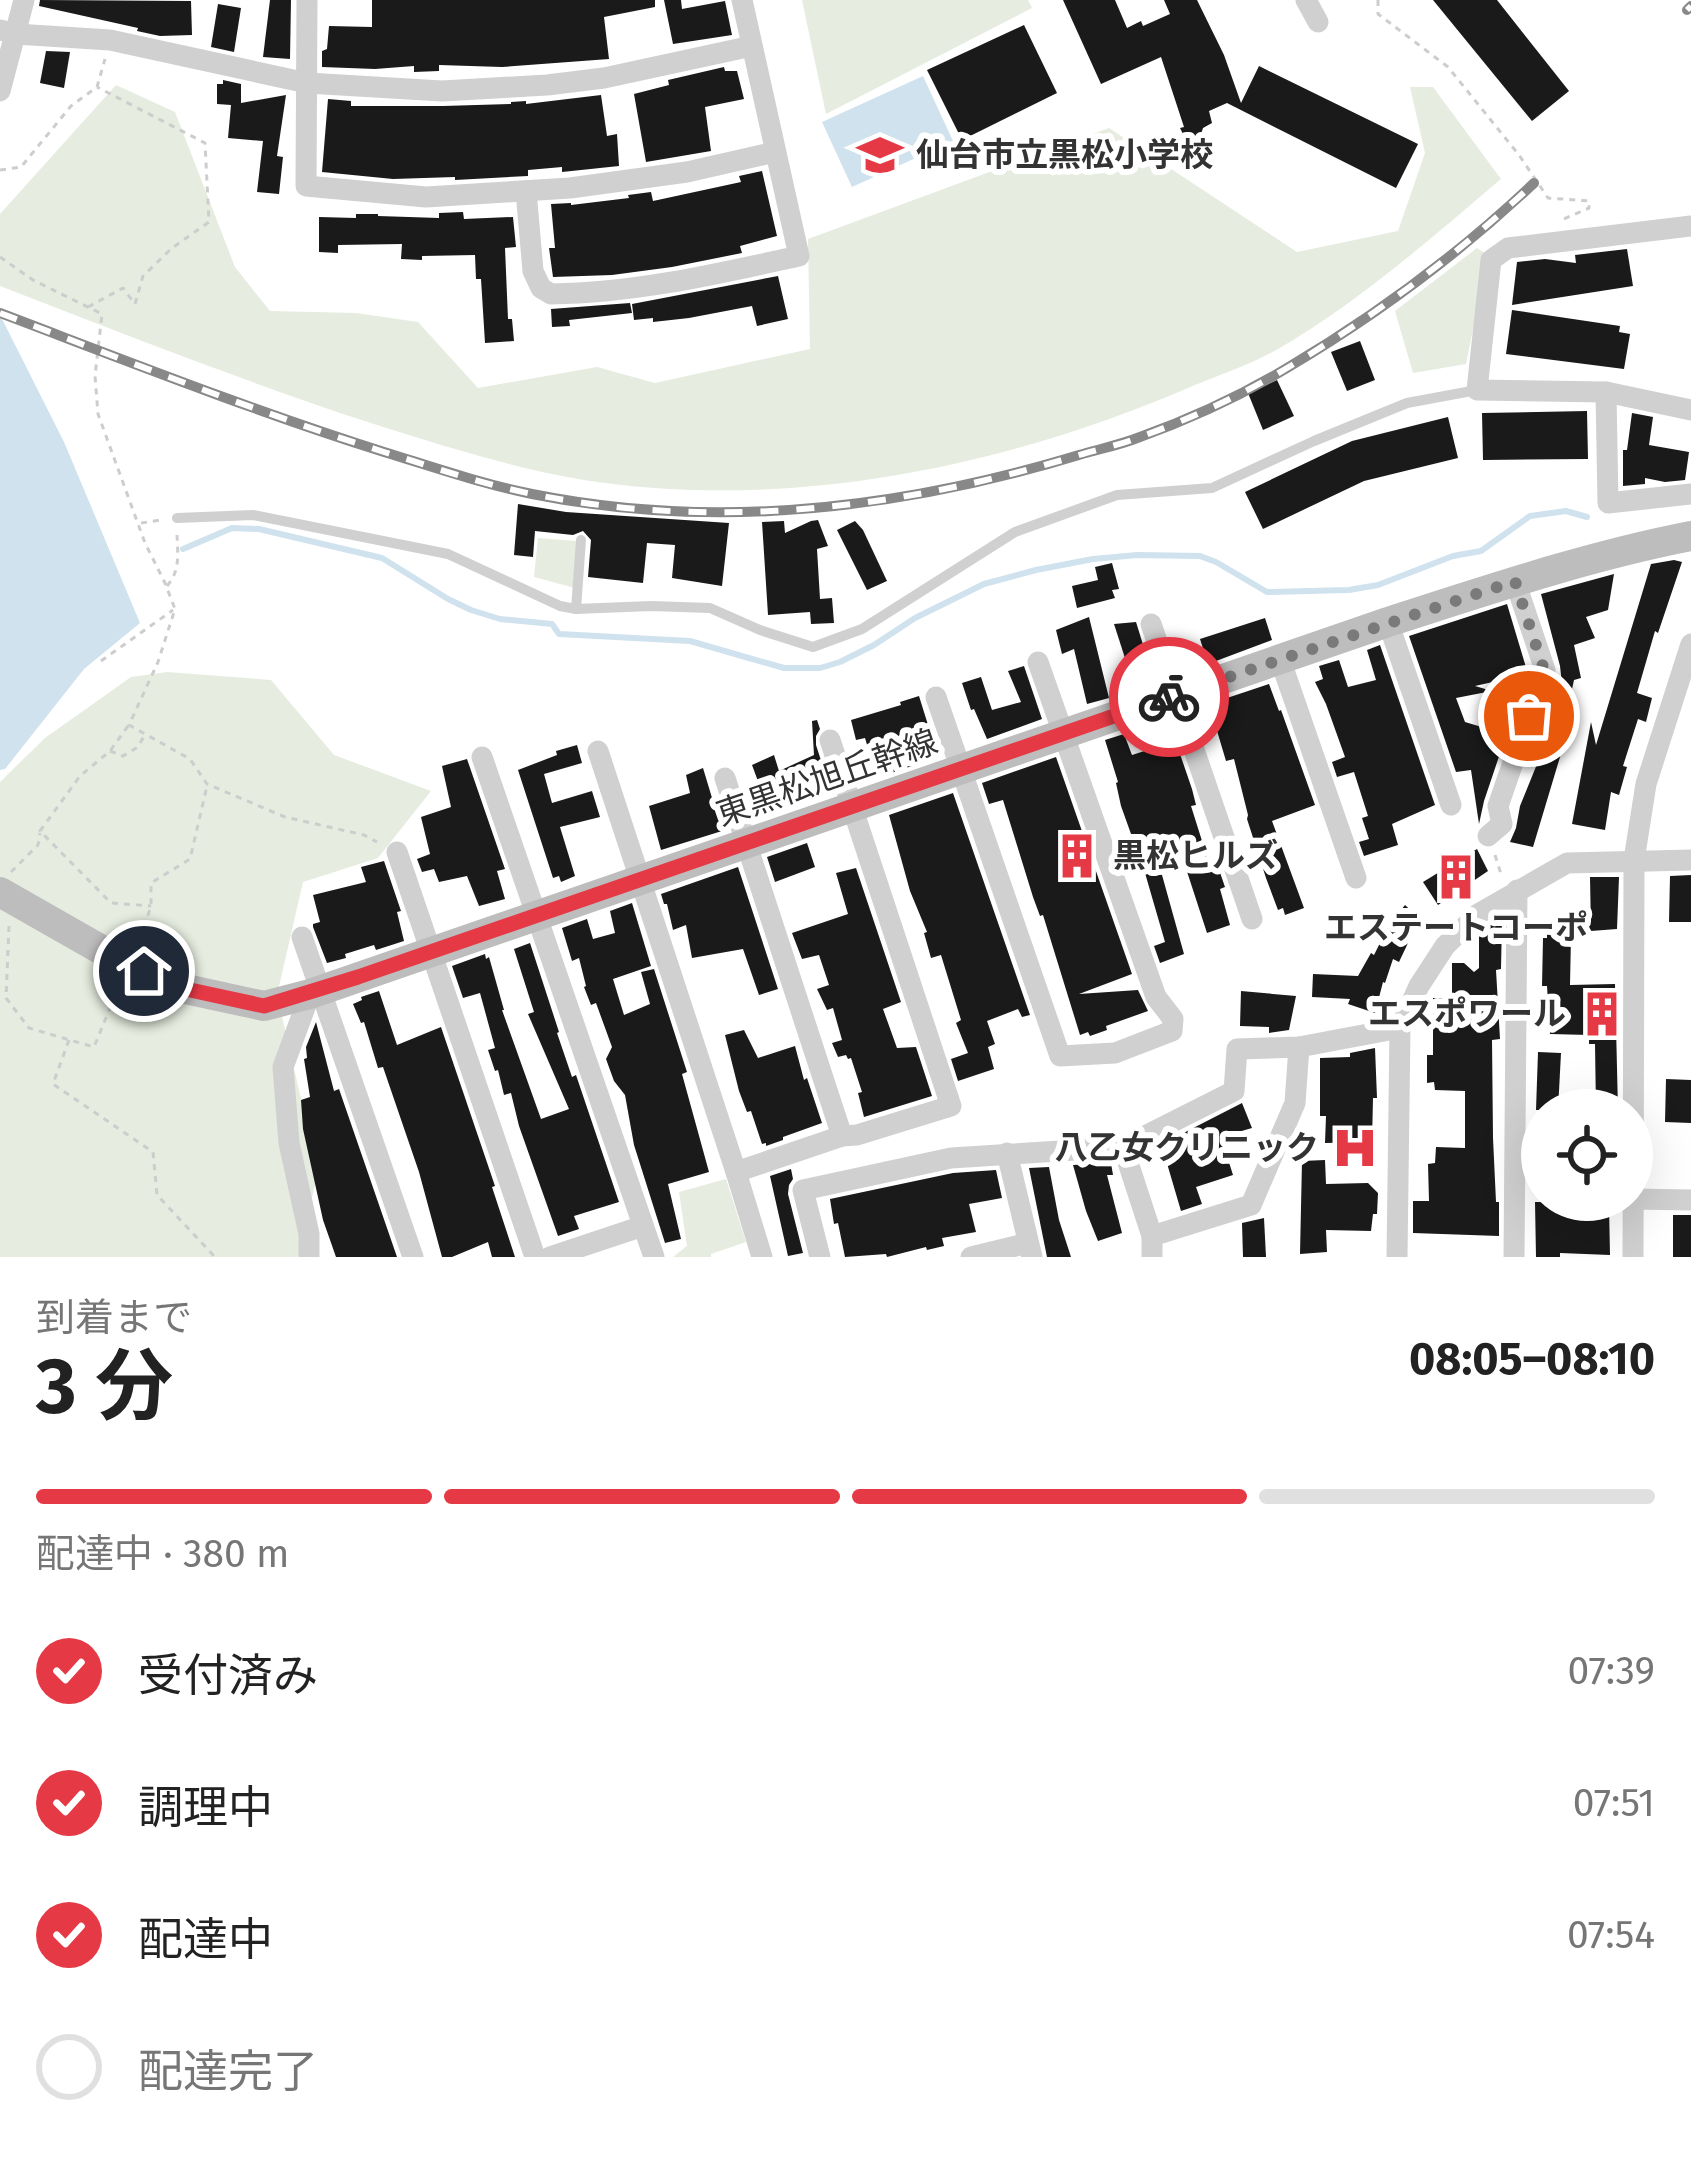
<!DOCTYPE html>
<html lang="ja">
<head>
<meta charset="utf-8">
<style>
	:root { --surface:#fff; --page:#f2f2f2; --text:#222; --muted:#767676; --line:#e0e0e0; --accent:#e63946 }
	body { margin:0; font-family:"Fira Sans","Noto Sans JP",sans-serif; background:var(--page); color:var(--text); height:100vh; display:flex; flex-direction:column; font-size:45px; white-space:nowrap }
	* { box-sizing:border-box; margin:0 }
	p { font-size:39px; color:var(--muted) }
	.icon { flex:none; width:66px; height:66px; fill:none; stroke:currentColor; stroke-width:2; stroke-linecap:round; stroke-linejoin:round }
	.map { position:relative; height:1257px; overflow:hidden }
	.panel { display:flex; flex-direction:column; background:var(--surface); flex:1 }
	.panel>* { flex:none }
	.controls { position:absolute; left:1521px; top:1089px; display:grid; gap:24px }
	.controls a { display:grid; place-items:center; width:132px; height:132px; border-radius:50%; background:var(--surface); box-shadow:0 12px 48px #0002; font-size:60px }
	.pin { position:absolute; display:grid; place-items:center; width:102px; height:102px; color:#fff; margin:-51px; border:6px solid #fff; border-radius:50%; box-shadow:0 3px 12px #0007 }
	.courier { position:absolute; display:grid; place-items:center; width:120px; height:120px; margin:-60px; border:9px solid #e63946; border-radius:50%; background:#fff; color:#222; box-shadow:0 3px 15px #0007 }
	.summary em { font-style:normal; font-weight:700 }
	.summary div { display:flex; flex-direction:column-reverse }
	.summary { display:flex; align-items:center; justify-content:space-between; height:204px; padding:0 36px }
	h1 { font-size:78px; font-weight:700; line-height:90px }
	.bar { display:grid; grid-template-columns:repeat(4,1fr); gap:18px 12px; align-content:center; height:144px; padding:0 36px }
	.bar i { height:15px; border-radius:9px; background:var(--line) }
	.bar .current { background:var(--accent) }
	.bar p { grid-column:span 4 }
	ol { padding:0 36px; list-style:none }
	li { display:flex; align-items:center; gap:36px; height:132px }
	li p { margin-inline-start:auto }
	li .icon { padding:12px; border-radius:50%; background:var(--accent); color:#fff; stroke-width:4 }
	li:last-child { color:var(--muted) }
	li i { width:66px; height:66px; border:6px solid var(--line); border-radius:50% }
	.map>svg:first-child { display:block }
	.green { fill:#e6ecdf }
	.water { fill:#cfe2ee }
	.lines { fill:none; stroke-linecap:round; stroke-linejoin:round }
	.stream { stroke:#cfe2ee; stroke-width:6 }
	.building { fill:#1a1a1a }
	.path { stroke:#cdcdcd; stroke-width:3; stroke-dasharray:6 6; stroke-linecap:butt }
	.lane { stroke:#d0d0d0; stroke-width:10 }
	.street { stroke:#d0d0d0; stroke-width:21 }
	.secondary { stroke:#bdbdbd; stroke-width:30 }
	.rail-casing { stroke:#888; stroke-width:10 }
	.rail { stroke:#fff; stroke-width:6; stroke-dasharray:18; stroke-linecap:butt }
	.path-bridge { stroke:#cdcdcd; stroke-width:3; stroke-dasharray:6 6; stroke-linecap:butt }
	.done { stroke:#7a7a7a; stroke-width:12; stroke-dasharray:0 21.6 }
	.route { stroke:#e63946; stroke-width:15 }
	.labels { text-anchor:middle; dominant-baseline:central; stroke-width:12; stroke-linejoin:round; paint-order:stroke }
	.poi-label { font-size:33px; font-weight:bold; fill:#333; stroke:#fff; text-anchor:start }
	.street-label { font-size:33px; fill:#333; stroke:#fff }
</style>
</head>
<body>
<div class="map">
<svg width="1691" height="1257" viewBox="0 0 1691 1257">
	<rect width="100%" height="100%" fill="#fff"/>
	<g class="green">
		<polygon points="802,0 1028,0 1032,8 826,114"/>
		<path d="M116 85 175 112 235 267 270 311 356 313 418 322 478 388 597 367 655 383 810 349 808 239 1109 128 1297 252 1398 231 1425 153 1410 87H1433L1501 179C1430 239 1359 302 1278 349 1252 364 1222 374 1195 385 1007 467 789 512 584 480 512 468 444 446 374 424 248 383 124 334 0 286V214Z"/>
		<polygon points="1477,248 1488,255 1466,364 1413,373 1395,311"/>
		<polygon points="538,538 576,541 575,588 534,577"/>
		<polygon points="167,672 271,680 334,755 431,791 378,858 303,882 277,995 318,1172 298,1257 0,1257 0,782 45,738 131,677"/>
		<polygon points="726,1179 746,1242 711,1254 711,1257 673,1257 687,1246 679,1192"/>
	</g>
	<g class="water">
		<polygon points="923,76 953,141 852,187 822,122"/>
		<polygon points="0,315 64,442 140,623 84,669 5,769 0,770"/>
	</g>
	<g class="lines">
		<polyline class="stream" points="183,549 232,528 259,529 382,558 448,599 471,610 500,619 552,624 559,634 690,641 784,668 820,668 840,662 874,645 915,618 984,584 1036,570 1093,559 1137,555 1200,556 1216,562 1267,592 1349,590 1378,585 1453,556 1481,551 1530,516 1566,511 1587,517"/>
	</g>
	<g class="building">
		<polygon points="40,0 191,1 192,35 160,36 137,31 138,28 39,6"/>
		<polygon points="270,0 291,0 290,59 263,57"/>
		<polygon points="372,0 655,0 655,7 604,17 609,59 502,67 439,65 439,71 414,72 414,66 375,69 322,67 322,51 327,49 329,26 372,27"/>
		<polygon points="664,0 681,0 682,9 725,1 732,35 673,44"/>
		<polygon points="1063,0 1115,0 1127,28 1141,21 1143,26 1170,14 1164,0 1197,0 1224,55 1241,103 1259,66 1418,144 1396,188 1227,103 1209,111 1212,123 1203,128 1199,140 1188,144 1180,128 1184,127 1161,57 1101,84"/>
		<polygon points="1433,0 1497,0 1569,91 1532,121"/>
		<polygon points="218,4 241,8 234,52 211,47"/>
		<polygon points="1024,25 1057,93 962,140 927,70"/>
		<polygon points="46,51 70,52 64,88 40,83"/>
		<polygon points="724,67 725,71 737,71 744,99 705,107 711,151 646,162 634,94 669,85 668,80"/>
		<polygon points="223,80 241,84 241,103 286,95 277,156 283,157 279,194 257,192 263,141 228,138 231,105 217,104 217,84 223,84"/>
		<polygon points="601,95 607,136 617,134 619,166 562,172 562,167 528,170 528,176 455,180 455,177 393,179 322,172 328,99 351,101 351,106 443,106 511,104 511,102 526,101 526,104"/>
		<polygon points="762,171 777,236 740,246 742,253 672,267 612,275 553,277 549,248 555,248 551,204 571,203 571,205 629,198 628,195 651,192 653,201 741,182 739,176"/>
		<polygon points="463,212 464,219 513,217 516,247 505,248 508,319 512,319 514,341 485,343 481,279 476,279 475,255 422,256 422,260 401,259 402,244 338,245 338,253 319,252 319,217 356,218 356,214 378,214 378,216 439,218 439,213"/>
		<polygon points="1627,249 1633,286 1512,305 1517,262 1545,259 1576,263 1575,255"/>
		<polygon points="778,276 788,319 757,326 752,306 689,318 653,322 653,318 634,320 632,304"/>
		<polygon points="630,303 632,313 569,320 570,326 552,327 551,309"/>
		<polygon points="1512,310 1620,326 1619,332 1630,334 1624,369 1506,354"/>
		<polygon points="1360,341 1375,380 1347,391 1331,352"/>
		<polygon points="1277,380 1294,416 1263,430 1248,393"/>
		<polygon points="1587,411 1588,459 1483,460 1482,413"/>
		<polygon points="1632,413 1653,417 1649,445 1689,452 1685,480 1665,482 1645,478 1645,484 1623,486 1623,450 1627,450"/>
		<polygon points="1448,417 1458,458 1364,481 1263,529 1245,492 1352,441"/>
		<polygon points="518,504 566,512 729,523 722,586 672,578 675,545 647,543 643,583 588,577 591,540 583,531 573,535 535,531 533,557 514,555"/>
		<polygon points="818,520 828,546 817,549 820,599 832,598 834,623 811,624 810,612 768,615 762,522 784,521 785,533 811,521"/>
		<polygon points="855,521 863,530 887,581 867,590 837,530"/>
		<polygon points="1674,560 1682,562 1658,633 1655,631 1637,693 1652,698 1646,722 1638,719 1623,766 1627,767 1619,795 1611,792 1605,830 1572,824 1591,722 1596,745 1651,564"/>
		<polygon points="1112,563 1119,589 1112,590 1115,598 1077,608 1072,586 1098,580 1095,567"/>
		<polygon points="1614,574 1608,610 1586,617 1595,638 1574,645 1581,678 1574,680 1565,721 1545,716 1554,690 1563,693 1560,666 1541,594"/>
		<polygon points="1507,604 1528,674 1475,686 1492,691 1456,698 1465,722 1485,728 1497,693 1518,700 1484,801 1479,824 1471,770 1456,772 1409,636"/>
		<polygon points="1089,617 1109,698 1087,704 1074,649 1062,654 1056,630"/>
		<polygon points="1265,618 1272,640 1208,664 1200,639"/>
		<polygon points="1136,622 1154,680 1134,686 1114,624"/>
		<polygon points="1380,645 1435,805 1392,824 1398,845 1364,856 1359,842 1369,839 1362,818 1368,816 1354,772 1337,777 1332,762 1345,757 1326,704 1315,682 1323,679 1319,666 1339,660 1348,687 1376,680 1367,650"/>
		<polygon points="1024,666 1042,719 987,739 974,709 971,710 962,683 981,677 992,710 1021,702 1008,671"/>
		<polygon points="1269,684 1279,711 1281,710 1315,805 1272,821 1304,908 1285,915 1283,908 1278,910 1266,878 1247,819 1248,815 1234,759 1226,761 1215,724 1209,726 1203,706"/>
		<polygon points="919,696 938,757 877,778 865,738 856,740 851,720 901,705 900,702"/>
		<polygon points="1168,719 1192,789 1196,805 1191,806 1208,860 1215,858 1225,887 1220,889 1230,925 1207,933 1180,850 1157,857 1184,954 1160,963 1154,946 1165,942 1145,873 1121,806 1116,783 1118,782 1105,740 1124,734 1132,755 1160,746 1153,724"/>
		<polygon points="817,720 820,729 816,736 816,745 828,782 787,793 791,807 762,817 755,794 762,792 752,765 774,755 779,771 814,755 812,721"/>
		<polygon points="1550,732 1566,737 1533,847 1510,842 1516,828 1520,806"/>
		<polygon points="577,745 582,763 544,774 552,803 592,791 600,817 560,827 575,876 561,882 559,876 553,878 518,770 557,755 556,751"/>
		<polygon points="1056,757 1132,974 1079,994 1138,990 1148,1011 1106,1026 1107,1030 1090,1036 1088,1032 1080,1035 1043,915 1040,916 1033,897 1003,800 989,804 982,783"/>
		<polygon points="467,759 505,869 497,871 505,899 479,906 467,876 439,882 434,869 422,872 417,859 430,854 421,817 451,807 442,766"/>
		<polygon points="703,768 722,831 661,850 649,806 690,793 686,775"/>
		<polygon points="953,793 1030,1015 1022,1017 1018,1009 987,1021 995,1044 988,1047 994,1069 958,1081 951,1059 968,1053 956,1023 961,1020 941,955 931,958 924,933 927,932 910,891 889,815"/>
		<polygon points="807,843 815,867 775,882 767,857"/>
		<polygon points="1477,849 1488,871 1438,905 1423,882"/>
		<polygon points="384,861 401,911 397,912 404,941 376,950 374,945 345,954 346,958 327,963 313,927 313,924 320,922 313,895 366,882 361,867"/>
		<polygon points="738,867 778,989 759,995 743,949 692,958 686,925 673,930 667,904 664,904 661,894"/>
		<polygon points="856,868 901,1002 883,1009 897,1048 916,1047 932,1096 864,1117 858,1093 862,1092 851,1058 848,1059 846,1055 838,1057 832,1043 842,1040 833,1008 827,1010 817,989 829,985 819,955 802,959 792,933 848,914 836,873"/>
		<polygon points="1691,875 1691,922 1669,922 1670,876"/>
		<polygon points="1590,877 1619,877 1617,929 1591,931"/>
		<polygon points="632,903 651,966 613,979 624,1015 650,1004 641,972 654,969 687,1072 682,1074 709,1172 668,1184 681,1239 665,1243 634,1145 625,1095 614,1081 606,1059 612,1047 596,1003 591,1005 584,987 586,986 579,958 572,961 562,928 587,919 593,939 615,933 610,911"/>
		<polygon points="1405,905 1419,918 1401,939 1408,943 1399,962 1393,959 1385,983 1383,982 1375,1013 1348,1004 1350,999 1312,997 1313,974 1358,976 1371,953 1374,955 1389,925"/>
		<polygon points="1497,920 1502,920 1501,969 1496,970 1500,1039 1492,1040 1493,1138 1496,1202 1499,1202 1499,1236 1413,1233 1413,1201 1429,1201 1428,1164 1435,1163 1436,1147 1465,1148 1465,1091 1435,1090 1434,1082 1427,1083 1427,1055 1433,1055 1433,998 1452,998 1452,963 1464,963 1474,972 1479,968 1479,934"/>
		<polygon points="1547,921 1591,922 1591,936 1571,936 1570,985 1615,984 1618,1110 1596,1110 1595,1044 1589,1044 1589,1035 1550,1034 1547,986 1542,986 1543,938 1547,938"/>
		<polygon points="530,943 559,1032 557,1033 572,1077 576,1075 619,1202 574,1216 579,1229 558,1236 519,1126 511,1093 504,1095 498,1070 495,1071 488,1050 495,1048 480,993 463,998 452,966 485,954 486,959 489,957 504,1010 502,1010 541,1119 569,1109 528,1014 534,1012 514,949"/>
		<polygon points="379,991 397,1045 441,1027 495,1186 492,1187 515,1257 492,1257 488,1242 452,1257 442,1257 419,1172 383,1067 378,1068 364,1022 361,1023 353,1004 362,1000 361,997"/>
		<polygon points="1241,991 1296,996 1289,1030 1269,1033 1269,1027 1240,1026"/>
		<polygon points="316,1022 334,1091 339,1089 397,1257 336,1257 323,1220 303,1129 301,1100 310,1097 304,1059 307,1058 306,1047"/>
		<polygon points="744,1030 758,1058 795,1046 804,1080 807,1078 822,1123 783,1137 783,1140 766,1146 766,1143 762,1144 751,1111 747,1112 739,1091 725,1035"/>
		<polygon points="1375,1048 1377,1098 1373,1098 1372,1142 1325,1143 1326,1116 1320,1116 1320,1058 1350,1057 1350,1053"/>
		<polygon points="1538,1052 1561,1053 1558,1110 1536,1110"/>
		<polygon points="1666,1079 1691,1080 1691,1123 1665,1122"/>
		<polygon points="1242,1103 1252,1128 1221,1137 1233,1175 1196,1187 1202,1204 1181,1211 1166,1160 1169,1159 1164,1143"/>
		<polygon points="1325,1160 1326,1184 1368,1183 1378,1193 1377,1214 1373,1214 1371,1231 1326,1230 1327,1252 1300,1254 1302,1161"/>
		<polygon points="1111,1163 1113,1175 1107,1175 1122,1233 1098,1241 1086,1211 1073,1165"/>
		<polygon points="1049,1167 1059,1220 1071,1257 1047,1257 1029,1168"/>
		<polygon points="791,1169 793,1179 789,1185 788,1194 803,1253 788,1256 770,1176"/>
		<polygon points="996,1170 1002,1198 969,1204 976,1232 942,1238 944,1246 927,1250 926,1247 887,1257 886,1254 845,1257 838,1223 834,1224 830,1199 953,1173"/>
		<polygon points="1535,1202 1559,1202 1559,1205 1609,1205 1610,1255 1560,1253 1560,1257 1536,1257"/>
		<rect x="1673" y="1215" width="18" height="42"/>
		<polygon points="1264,1218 1266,1257 1243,1257 1242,1223"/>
	</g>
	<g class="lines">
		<g class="path">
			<polyline points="1378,0 1378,14 1448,67 1519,155 1548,198 1589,201 1589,208 1559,221"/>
			<polyline points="0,170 21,167 71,106 97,87 105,59"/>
			<polyline points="0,257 33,280 102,314 95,376 98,414 145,543 165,583 175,609 158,662 129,725 190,759 207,784 285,817 364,835 377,842"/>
			<polyline points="88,307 123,288 135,304 143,276 172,248 209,222 205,143 97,87"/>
			<polyline points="141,523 161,520"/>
			<path d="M167 586C180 571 178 555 177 535"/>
			<polyline points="101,661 173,610"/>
			<polyline points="128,726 110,751 80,776 40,831 111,903 151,906"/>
			<polyline points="110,751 123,756 138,747 144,736"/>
			<polyline points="1495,855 1501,874"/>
			<polyline points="11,872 38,845 40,833"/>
			<polyline points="9,926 6,998 29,1028 94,1047 119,986"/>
			<polyline points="144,927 151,906 151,883 190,859 207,786"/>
			<polyline points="69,1040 53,1084 153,1152 157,1195 215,1257"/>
		</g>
		<g class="lane">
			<polyline points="177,518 253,515 448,554 560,606 576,609 651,606 710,608 760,630 813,647 862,629 1015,532 1117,495 1212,488 1314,441 1407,403 1477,390"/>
			<polyline points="576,609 581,540"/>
		</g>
		<g class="street">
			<polyline points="307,0 306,186 426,197 570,188 687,172 775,152"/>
			<polyline points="1306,0 1318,22"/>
			<polyline points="0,30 16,34 110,40 307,83 442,91 547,85 604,78 752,46"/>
			<polyline points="0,91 24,0"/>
			<path d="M526 191 533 271 541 288 551 294C635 293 717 274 799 256L742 0"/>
			<polyline points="1691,226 1508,248 1491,260 1477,390 1606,392 1691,410"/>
			<polyline points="1606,392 1608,503 1691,494"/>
			<polyline points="1388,622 1451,805"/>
			<polyline points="1151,624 1252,919"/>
			<polyline points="1280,659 1356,878"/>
			<polyline points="936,697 1060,1056 1115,1053 1172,1031 1173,1019 1156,997 1038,662"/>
			<polyline points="598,751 736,1172"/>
			<polyline points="482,757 654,1257"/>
			<polyline points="725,778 842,1136"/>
			<polyline points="1488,836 1502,824 1498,806 1545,670 1515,581"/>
			<polyline points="397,852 535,1257"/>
			<polyline points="302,937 413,1257"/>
			<polyline points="1123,1147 1152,1236 1152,1257"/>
			<polyline points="1007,1153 1032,1257"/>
			<polyline points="1634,1199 1691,1200"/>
			<polyline points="1152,1236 1251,1205 1295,1103 1299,1047"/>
			<polyline points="309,1257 309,1234 289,1143 283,1067 310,994"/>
			<polyline points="550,1257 643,1226"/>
			<polyline points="762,1257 736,1172 842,1136 857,1135 951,1106 830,740"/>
			<polyline points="820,1257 803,1190 951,1158 1123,1147 1234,1091 1237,1049 1299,1047 1400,1028"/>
			<polyline points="971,1257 1028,1243"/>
			<polyline points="1397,1257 1400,1028 1419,986 1445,946 1478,914 1567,863 1691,860"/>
			<polyline points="1514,1257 1517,890"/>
			<polyline points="1633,1257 1634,860 1646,784 1691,644"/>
		</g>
		<path class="secondary" d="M0 892 107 953 181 988 264 1006 310 994 1388 622C1488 590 1588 556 1691 536"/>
		<g class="rail-casing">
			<g id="rail">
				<polyline points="1687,10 1691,6"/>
				<path d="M0 313C127 361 254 411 384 452 433 467 482 484 532 494 716 531 901 509 1079 455 1099 449 1120 445 1140 437 1190 419 1242 395 1287 368 1375 316 1460 253 1534 183"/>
			</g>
		</g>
		<use href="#rail" class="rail"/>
		<polyline class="path-bridge" points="120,984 144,927"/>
	</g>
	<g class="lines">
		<polyline class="done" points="1169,697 1515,581 1544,670 1529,716"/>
		<polyline class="route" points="144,971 181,988 264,1006 358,977 1169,697"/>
	</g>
	<defs>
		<g id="school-bare" transform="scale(3.6)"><path d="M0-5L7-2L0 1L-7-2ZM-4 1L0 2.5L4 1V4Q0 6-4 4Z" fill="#e63946" stroke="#fff" stroke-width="2.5" paint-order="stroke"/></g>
		<g id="building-bare" transform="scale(3.6)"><path d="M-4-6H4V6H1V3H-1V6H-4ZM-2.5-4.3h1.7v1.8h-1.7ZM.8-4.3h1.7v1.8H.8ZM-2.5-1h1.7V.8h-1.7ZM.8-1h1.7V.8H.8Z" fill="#e63946" stroke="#fff" stroke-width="2.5" paint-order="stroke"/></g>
		<g id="hospital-bare" transform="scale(3.6)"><path d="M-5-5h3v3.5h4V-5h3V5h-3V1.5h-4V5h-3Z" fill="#e63946" stroke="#fff" stroke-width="2.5" paint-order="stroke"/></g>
	</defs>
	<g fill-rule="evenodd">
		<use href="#school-bare" x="880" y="155"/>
		<use href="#building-bare" x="1077" y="856"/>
		<use href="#building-bare" x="1456" y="877"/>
		<use href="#building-bare" x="1602" y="1014"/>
		<use href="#hospital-bare" x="1355" y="1148"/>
	</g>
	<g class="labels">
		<g class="poi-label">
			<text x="916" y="155">仙台市立黒松小学校</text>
			<text x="1113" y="856">黒松ヒルズ</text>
			<text x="1456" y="928" text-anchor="middle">エステートコーポ</text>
			<text x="1566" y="1014" text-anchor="end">エスポワール</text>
			<text x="1319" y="1148" text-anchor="end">八乙女クリニック</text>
		</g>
		<g class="street-label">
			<text transform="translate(827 778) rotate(-19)">東黒松旭丘幹線</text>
		</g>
	</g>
</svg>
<div class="controls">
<a><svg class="icon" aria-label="locate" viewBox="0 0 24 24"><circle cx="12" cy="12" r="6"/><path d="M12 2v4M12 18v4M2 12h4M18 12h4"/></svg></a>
</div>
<div class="pin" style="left:1529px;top:716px;background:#ea580c"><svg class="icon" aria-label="bag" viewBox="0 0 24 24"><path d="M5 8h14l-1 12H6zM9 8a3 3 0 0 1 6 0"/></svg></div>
<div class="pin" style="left:144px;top:971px;background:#1f2937"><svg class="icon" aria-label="home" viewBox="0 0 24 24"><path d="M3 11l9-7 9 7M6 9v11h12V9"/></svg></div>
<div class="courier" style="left:1169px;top:697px"><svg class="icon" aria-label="bike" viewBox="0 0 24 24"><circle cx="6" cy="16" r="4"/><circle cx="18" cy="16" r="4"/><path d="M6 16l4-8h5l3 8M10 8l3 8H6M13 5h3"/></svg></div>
</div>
<section class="panel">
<div class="summary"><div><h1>3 分</h1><p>到着まで</p></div><em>08:05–08:10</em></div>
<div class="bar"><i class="current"></i><i class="current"></i><i class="current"></i><i></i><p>配達中 · 380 m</p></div>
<ol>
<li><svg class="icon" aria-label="check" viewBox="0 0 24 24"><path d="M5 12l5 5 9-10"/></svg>受付済み<p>07:39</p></li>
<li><svg class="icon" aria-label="check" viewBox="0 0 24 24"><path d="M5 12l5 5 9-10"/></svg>調理中<p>07:51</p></li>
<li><svg class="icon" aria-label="check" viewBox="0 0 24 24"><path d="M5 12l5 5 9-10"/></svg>配達中<p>07:54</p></li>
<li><i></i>配達完了</li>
</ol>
</section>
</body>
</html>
